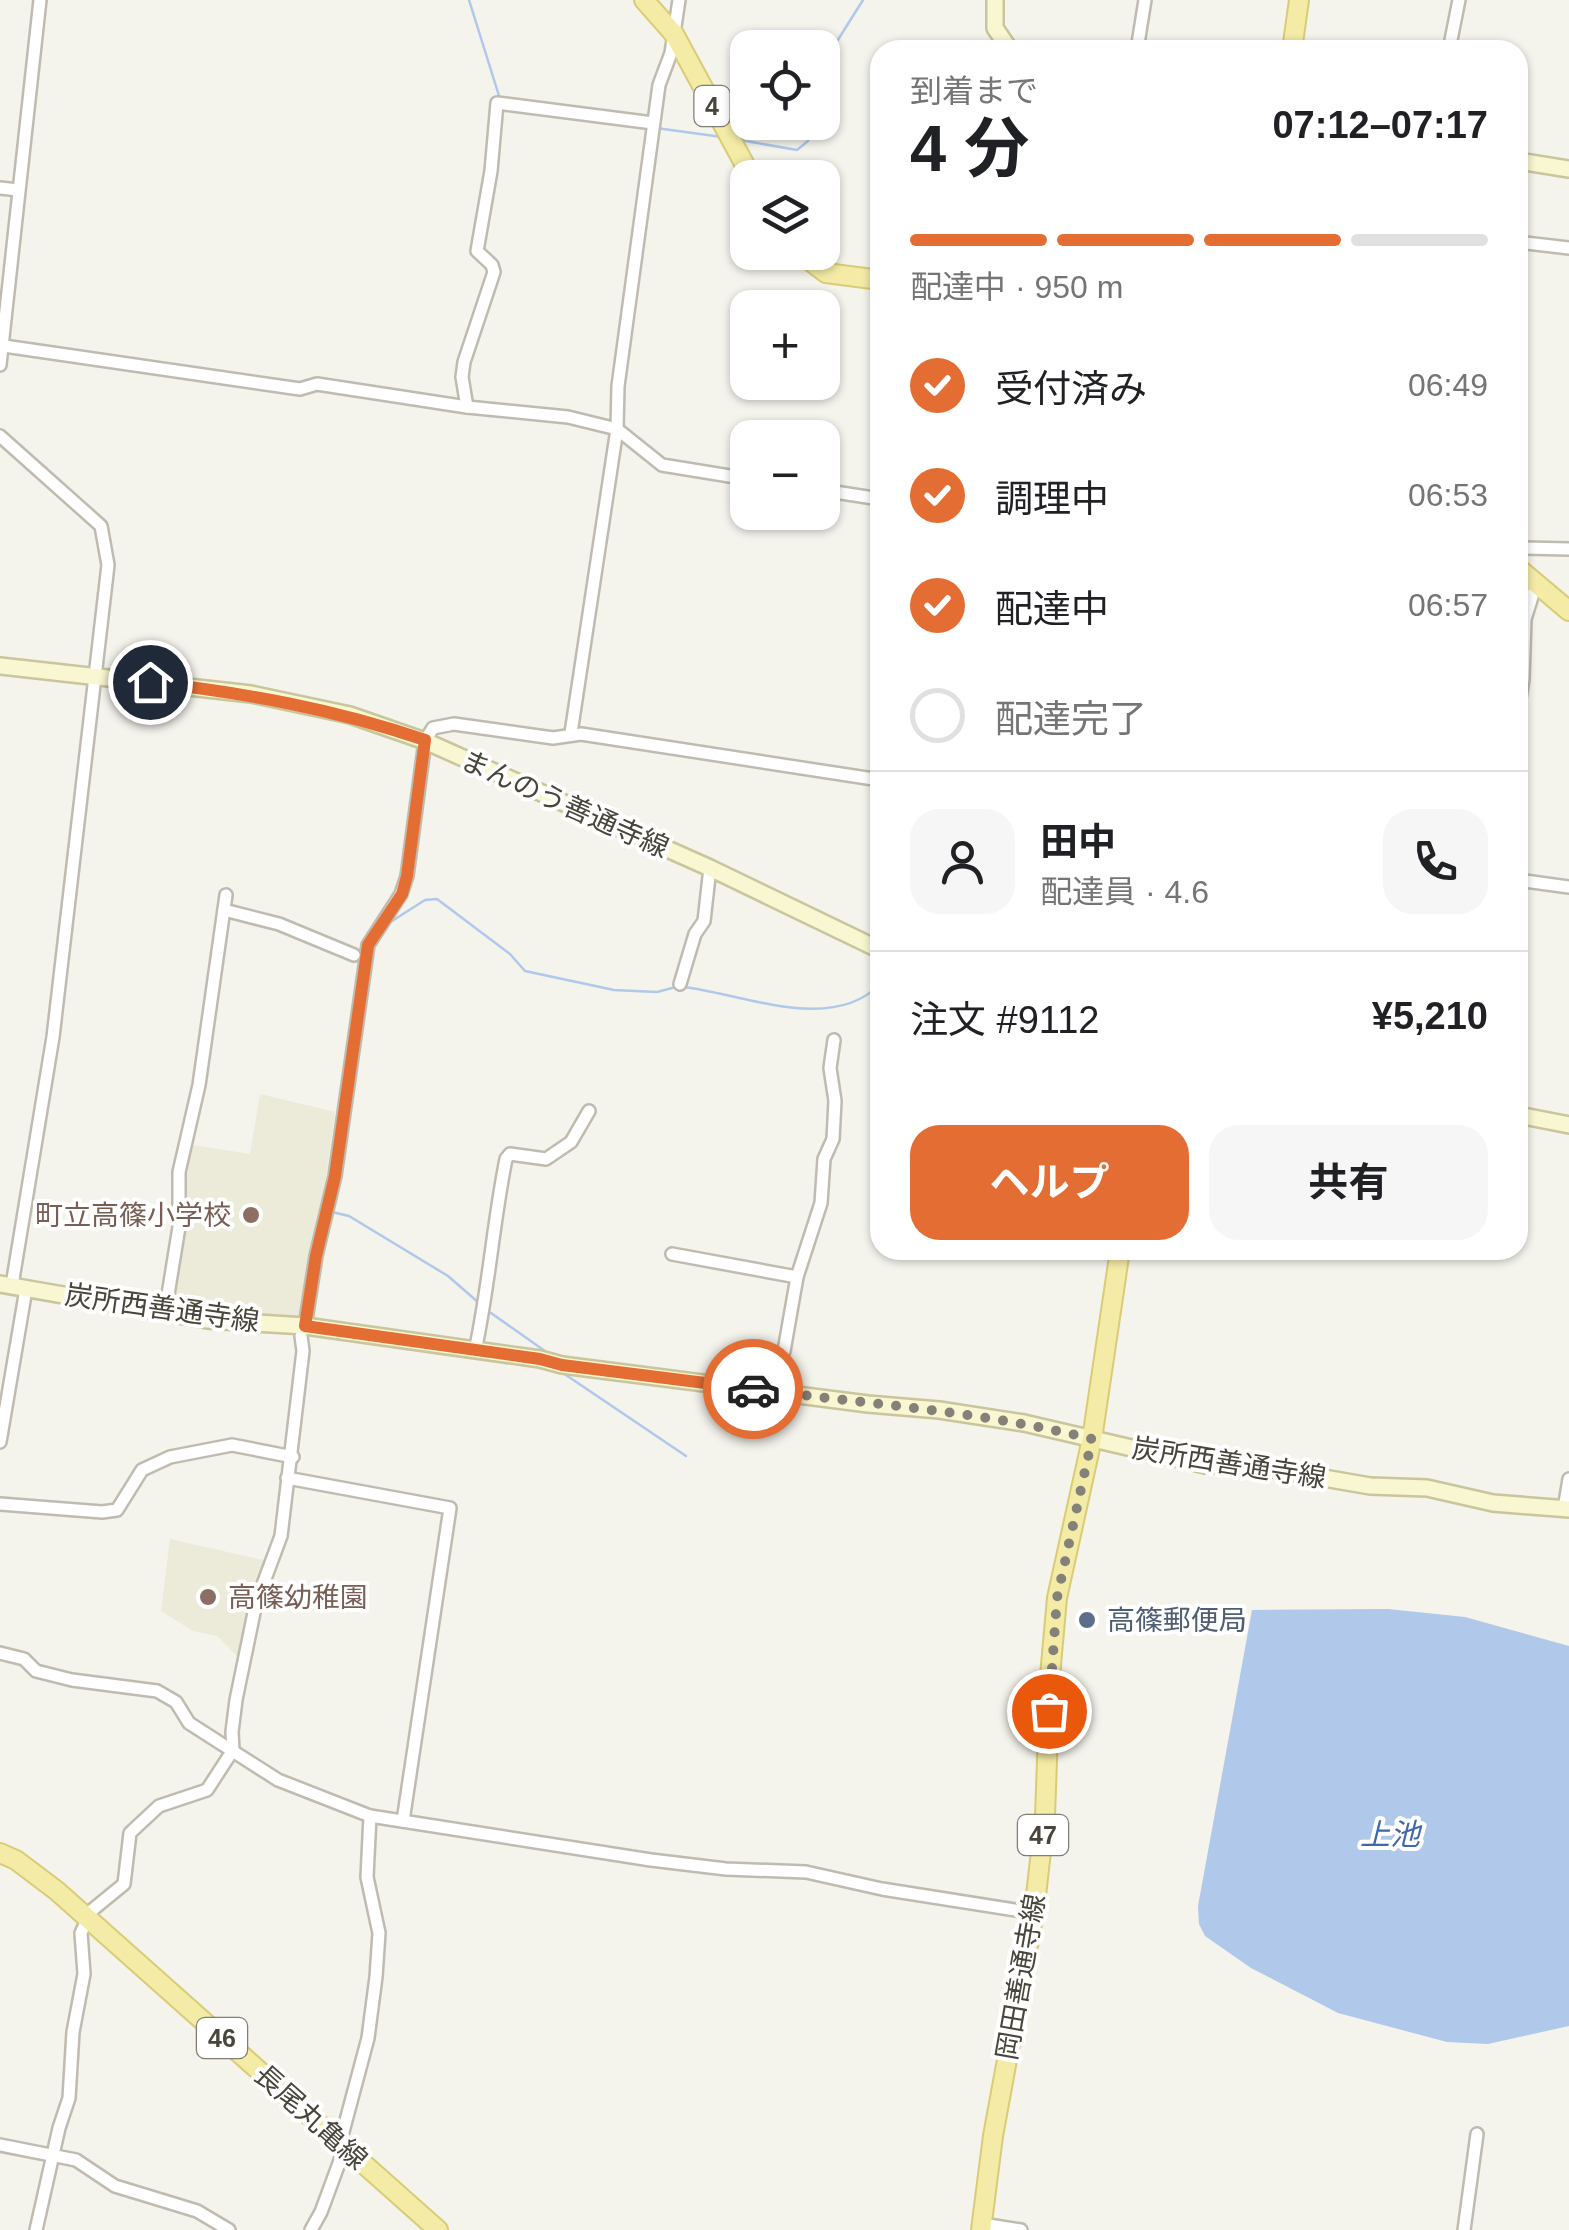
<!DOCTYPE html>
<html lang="ja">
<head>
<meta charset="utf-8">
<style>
	:root { --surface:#fff; --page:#f6f6f6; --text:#202124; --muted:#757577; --line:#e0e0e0; --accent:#e46d34 }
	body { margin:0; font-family:Arial,"Noto Sans JP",sans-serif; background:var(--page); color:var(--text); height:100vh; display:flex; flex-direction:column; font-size:38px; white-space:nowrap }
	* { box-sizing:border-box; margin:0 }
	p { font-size:32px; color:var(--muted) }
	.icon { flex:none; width:55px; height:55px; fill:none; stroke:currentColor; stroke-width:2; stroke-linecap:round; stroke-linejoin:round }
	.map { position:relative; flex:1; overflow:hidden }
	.details { position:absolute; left:870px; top:40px; width:658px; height:1220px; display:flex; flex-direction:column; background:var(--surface); border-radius:30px; box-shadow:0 2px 8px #0004 }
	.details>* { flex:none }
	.controls { position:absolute; left:730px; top:30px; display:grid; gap:20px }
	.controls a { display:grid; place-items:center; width:110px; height:110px; border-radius:20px; background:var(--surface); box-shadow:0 2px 8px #0004; font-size:50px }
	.pin { position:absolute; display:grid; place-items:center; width:85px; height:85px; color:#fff; margin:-42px; border:5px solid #fff; border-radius:50%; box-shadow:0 2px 10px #0007 }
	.courier { position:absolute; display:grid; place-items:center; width:100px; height:100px; margin:-50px; border:8px solid #e46d34; border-radius:50%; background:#fff; color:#222; box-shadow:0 2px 12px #0007 }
	.summary em { font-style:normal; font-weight:700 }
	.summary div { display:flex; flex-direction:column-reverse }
	.summary { display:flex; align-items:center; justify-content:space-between; height:170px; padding:0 40px }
	h1 { font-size:65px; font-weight:700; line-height:75px }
	.bar { display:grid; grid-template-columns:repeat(4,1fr); gap:15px 10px; align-content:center; height:120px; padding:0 40px }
	.bar i { height:12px; border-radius:8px; background:var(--line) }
	.bar .current { background:var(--accent) }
	.bar p { grid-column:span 4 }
	.line { display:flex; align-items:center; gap:25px; padding:0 40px; border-top:2px solid var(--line) }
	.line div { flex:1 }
	.round { display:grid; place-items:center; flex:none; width:105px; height:105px; border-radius:30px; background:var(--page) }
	ol { padding:0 40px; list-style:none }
	li { display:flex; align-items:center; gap:30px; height:110px }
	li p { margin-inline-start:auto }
	li .icon { padding:10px; border-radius:50%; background:var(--accent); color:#fff; stroke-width:4 }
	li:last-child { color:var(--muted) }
	li i { width:55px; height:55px; border:5px solid var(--line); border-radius:50% }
	.primary-button { display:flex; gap:20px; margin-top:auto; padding:20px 40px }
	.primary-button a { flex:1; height:115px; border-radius:30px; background:var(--accent); color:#fff; font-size:40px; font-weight:700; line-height:115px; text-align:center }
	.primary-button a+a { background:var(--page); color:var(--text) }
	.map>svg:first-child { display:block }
	.education { fill:#ecead8 }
	.water { fill:#b0c8ea }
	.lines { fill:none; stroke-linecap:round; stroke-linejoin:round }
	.stream { stroke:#b0c8ea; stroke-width:2.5 }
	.street-casing { stroke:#bfbcaf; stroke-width:16 }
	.secondary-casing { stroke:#c9c59d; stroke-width:20 }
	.primary-casing { stroke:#d8cc76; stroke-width:22 }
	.street { stroke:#fff; stroke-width:11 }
	.secondary { stroke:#f9f7d1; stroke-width:15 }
	.primary { stroke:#f4eba6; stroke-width:18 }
	.done { stroke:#848278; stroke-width:10; stroke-dasharray:0 18 }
	.route { stroke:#e46d34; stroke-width:12 }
	.education-dot { fill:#8d6e63; stroke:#fff; stroke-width:4 }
	.service-dot { fill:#5c6f8a; stroke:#fff; stroke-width:4 }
	.labels { text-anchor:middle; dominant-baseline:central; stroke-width:8; stroke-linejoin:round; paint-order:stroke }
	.shield { fill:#fff; stroke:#7f7d75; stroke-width:2.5 }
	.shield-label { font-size:25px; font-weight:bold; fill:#48453a }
	.street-label { font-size:28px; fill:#48453a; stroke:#fff }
	.education-label { font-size:28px; fill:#785e54; stroke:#fff; text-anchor:end }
	.service-label { font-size:28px; fill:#4e5e75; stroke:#fff; text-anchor:start }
	.water-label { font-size:30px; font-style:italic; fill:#3e69aa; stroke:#fff }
</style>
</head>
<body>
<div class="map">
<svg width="1569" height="2230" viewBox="0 0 1569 2230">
	<rect width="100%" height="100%" fill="#f4f3ec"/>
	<g class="education">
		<polygon points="260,1094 335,1112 322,1207 299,1321 168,1307 184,1172 192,1145 250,1154"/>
		<polygon points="170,1539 267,1561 246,1617 239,1658 217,1636 193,1631 161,1611"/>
	</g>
	<polygon class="water" points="1388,1609 1465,1617 1569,1646 1569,2026 1488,2044 1447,2042 1338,2013 1251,1968 1205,1936 1199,1924 1198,1906 1252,1610"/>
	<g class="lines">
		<g class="stream">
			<polyline points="469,0 500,99"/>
			<polyline points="822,86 834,46 863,0"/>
			<polyline points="656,128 722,137"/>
			<polyline points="740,140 797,150 808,141 813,122"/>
			<polyline points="392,921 425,900 437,899 510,954 525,971 614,990 657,992 676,987"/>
			<polyline points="364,942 373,927"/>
			<path d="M684 987C743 994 832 1034 880 984"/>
			<polyline points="329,1179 341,1098"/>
			<polyline points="332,1212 349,1216 448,1276 479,1303"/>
			<polyline points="491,1313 545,1351"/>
			<polyline points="563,1373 686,1456"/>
		</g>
		<g class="street-casing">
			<g id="street">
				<polyline points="1137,50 1145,0"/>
				<polyline points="1449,50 1459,0"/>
				<polyline points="0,188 18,190"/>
				<polyline points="1518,242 1569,248"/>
				<polyline points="4,346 300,389 317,384 467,407 568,417 617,429 662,465 748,479"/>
				<polyline points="0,365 40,0"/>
				<polyline points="467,407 462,377 464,362 494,272 492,265 477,251 491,171 497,103 653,123"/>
				<polyline points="0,436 101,526 108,565 53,1037 12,1285"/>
				<polyline points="822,490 880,499"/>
				<polyline points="1518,548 1569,549"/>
				<polyline points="1518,710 1523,680 1525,619 1536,584"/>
				<polyline points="571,733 617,429 618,386 659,85 671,53 679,0"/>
				<polyline points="1518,880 1569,887"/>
				<polyline points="224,910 279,924 354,955"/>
				<polyline points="680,984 695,934 704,921 710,868"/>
				<polyline points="672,1254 797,1277"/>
				<polyline points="165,1313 179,1227 179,1172 199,1085 226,895"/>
				<polyline points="305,1326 316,1256 335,1176 368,945 401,894 407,876 425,741 433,728 454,724 553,738 581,734 880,780"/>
				<path d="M475 1351C489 1287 493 1223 506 1159L510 1154 546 1159 571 1142 589 1111"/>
				<polyline points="768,1391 784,1351 797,1277 821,1203 824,1159 833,1139 835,1101 830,1068 834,1040"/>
				<polyline points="0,1442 25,1295"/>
				<polyline points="287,1478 450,1508 403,1821"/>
				<polyline points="0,1504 102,1512 117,1510 142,1470 170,1457 232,1445 293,1457"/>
				<polyline points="1564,1509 1569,1479"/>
				<polyline points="0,1653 24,1659 36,1671 72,1680 157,1691 176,1702 189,1723 278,1780 370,1816 651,1860 726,1869 806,1872 882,1889 1034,1913"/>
				<polyline points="340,2143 368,2038 376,1977 379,1933 367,1877 370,1816"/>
				<polyline points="0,2145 76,2160 115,2186 197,2211 229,2230"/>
				<polyline points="982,2224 1021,2230"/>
				<polyline points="36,2230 59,2128 69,2098 73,2032 84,1974 81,1933 91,1911 124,1884 130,1833 159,1806 207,1790 233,1750 232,1732 236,1700 256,1603 281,1536 303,1351 301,1336"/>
				<polyline points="311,2230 321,2212 345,2147"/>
				<polyline points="1464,2230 1477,2134"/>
			</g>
		</g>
		<g class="secondary-casing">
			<g id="secondary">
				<polyline points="995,0 995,28 1010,50"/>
				<polyline points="1518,161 1569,169"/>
				<polyline points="0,666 251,694 350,715 425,741 710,868 880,950"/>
				<polyline points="1518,1115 1569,1125"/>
				<polyline points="0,1284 207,1320 305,1326 540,1359 562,1365 868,1404 939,1410 1024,1423 1205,1465 1249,1465 1370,1486 1427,1488 1493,1503 1569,1509"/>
			</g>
		</g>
		<g class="primary-casing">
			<g id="primary">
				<polyline points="644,0 674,34 752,178"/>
				<polyline points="1292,50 1299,0"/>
				<polyline points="798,252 826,273 880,280"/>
				<polyline points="1518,568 1569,611"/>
				<polyline points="0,1853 16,1860 57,1891 438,2230"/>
				<polyline points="981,2230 993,2136 1034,1913 1045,1816 1050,1676 1057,1598 1092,1439 1120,1250"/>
			</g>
		</g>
		<use href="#street" class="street"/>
		<use href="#secondary" class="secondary"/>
		<use href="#primary" class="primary"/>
	</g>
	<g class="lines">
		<path class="done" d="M753 1389C867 1404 981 1411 1092 1439L1057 1598 1049 1711"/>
		<path class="route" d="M150 682C245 693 334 709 425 740L407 876 402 894 368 945 335 1176 316 1256 305 1326 540 1359 562 1365 753 1389"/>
	</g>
	<g class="education-dot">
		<circle cx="251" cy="1215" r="10"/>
		<circle cx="208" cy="1597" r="10"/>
	</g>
	<circle class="service-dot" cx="1087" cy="1620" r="10"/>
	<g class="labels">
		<g class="shield">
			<rect x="694.5" y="86" width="35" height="40" rx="8"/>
			<rect x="1018" y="1815" width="50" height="40" rx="8"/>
			<rect x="197" y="2018" width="50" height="40" rx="8"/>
		</g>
		<g class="shield-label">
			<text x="712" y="106">4</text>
			<text x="1043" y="1835">47</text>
			<text x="222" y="2038">46</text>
		</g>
		<g class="street-label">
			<text transform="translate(565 804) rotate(24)">まんのう善通寺線</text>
			<text transform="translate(162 1308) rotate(8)">炭所西善通寺線</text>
			<text transform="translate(1229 1463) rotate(9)">炭所西善通寺線</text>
			<text transform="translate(1021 1977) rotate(-80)">岡田善通寺線</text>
			<text transform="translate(311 2117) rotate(42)">長尾丸亀線</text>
		</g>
		<g class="education-label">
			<text x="231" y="1215">町立高篠小学校</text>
			<text x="228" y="1597" text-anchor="start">高篠幼稚園</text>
		</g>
		<g class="service-label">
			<text x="1107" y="1620">高篠郵便局</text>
		</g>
		<g class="water-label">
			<text x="1390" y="1834">上池</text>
		</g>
	</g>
</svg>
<div class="controls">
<a><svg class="icon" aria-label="locate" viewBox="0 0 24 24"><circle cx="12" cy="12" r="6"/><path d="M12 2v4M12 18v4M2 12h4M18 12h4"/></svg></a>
<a><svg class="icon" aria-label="layers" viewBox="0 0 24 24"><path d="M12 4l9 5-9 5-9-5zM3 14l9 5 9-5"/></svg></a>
<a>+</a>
<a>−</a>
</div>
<div class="pin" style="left:1049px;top:1711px;background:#ea580c"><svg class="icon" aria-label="bag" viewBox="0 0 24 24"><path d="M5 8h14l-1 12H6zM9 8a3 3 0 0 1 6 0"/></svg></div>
<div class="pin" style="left:150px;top:682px;background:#1f2937"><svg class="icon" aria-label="home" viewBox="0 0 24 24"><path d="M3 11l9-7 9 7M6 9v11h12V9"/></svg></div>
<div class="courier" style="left:753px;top:1389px"><svg class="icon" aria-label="car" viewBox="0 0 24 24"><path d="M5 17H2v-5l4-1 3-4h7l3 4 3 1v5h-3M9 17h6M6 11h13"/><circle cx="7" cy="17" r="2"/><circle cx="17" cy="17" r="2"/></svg></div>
<section class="details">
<div class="summary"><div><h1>4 分</h1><p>到着まで</p></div><em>07:12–07:17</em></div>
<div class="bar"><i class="current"></i><i class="current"></i><i class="current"></i><i></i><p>配達中 · 950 m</p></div>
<ol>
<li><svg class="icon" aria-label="check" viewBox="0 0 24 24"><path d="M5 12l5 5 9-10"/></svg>受付済み<p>06:49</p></li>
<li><svg class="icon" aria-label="check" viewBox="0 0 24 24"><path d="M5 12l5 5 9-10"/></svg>調理中<p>06:53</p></li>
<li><svg class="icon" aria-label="check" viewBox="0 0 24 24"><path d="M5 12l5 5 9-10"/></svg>配達中<p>06:57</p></li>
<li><i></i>配達完了</li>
</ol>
<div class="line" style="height:180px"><a class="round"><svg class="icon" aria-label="person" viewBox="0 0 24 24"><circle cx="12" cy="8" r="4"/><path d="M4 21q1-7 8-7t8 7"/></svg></a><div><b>田中</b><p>配達員 · 4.6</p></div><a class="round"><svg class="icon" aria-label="phone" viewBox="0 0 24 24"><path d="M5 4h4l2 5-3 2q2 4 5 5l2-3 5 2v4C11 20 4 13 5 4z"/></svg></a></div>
<div class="line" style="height:130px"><div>注文 #9112</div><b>¥5,210</b></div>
<div class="primary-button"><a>ヘルプ</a><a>共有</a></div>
</section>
</div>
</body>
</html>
